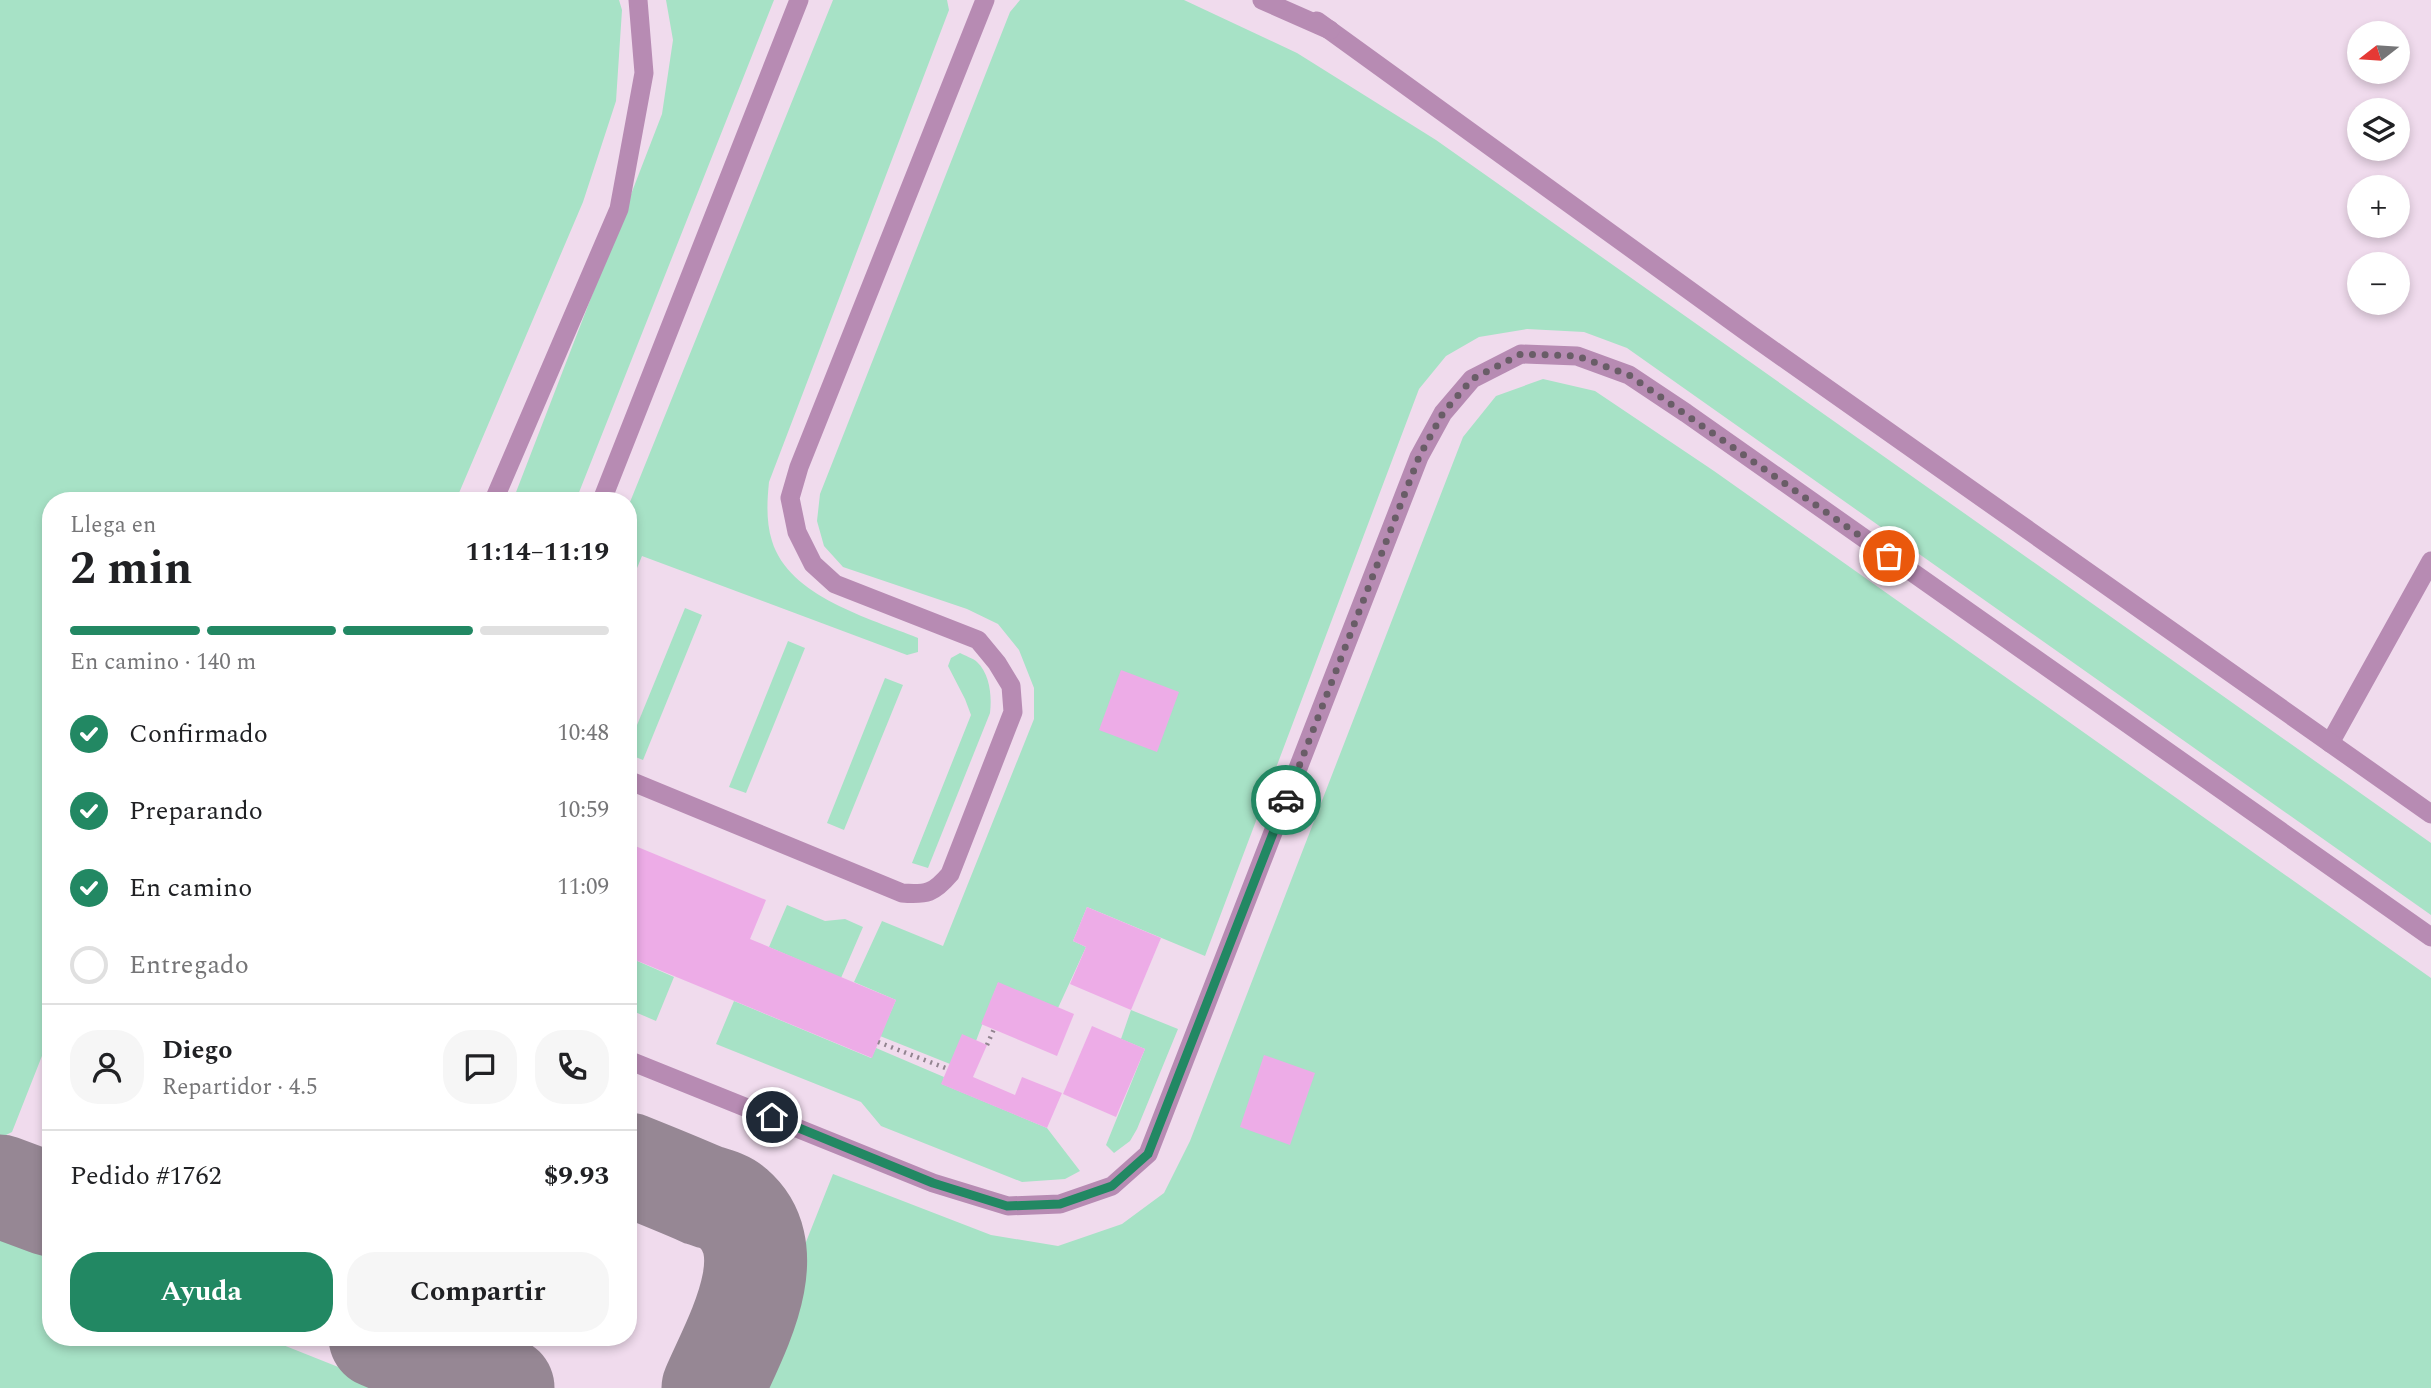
<!DOCTYPE html>
<html lang="es">
<head>
<meta charset="utf-8">
<style>
	:root { --surface:#fff; --page:#f6f6f6; --text:#202124; --muted:#757577; --line:#e0e0e0; --accent:#228863 }
	body { margin:0; font-family:Spectral,serif; background:var(--page); color:var(--text); height:100vh; display:flex; flex-direction:column; font-size:26px; white-space:nowrap }
	* { box-sizing:border-box; margin:0 }
	p { font-size:23px; color:var(--muted) }
	.icon { flex:none; width:38px; height:38px; fill:none; stroke:currentColor; stroke-width:2; stroke-linecap:round; stroke-linejoin:round }
	.map { position:relative; flex:1; overflow:hidden }
	.details { position:absolute; left:42px; top:492px; width:595px; height:854px; display:flex; flex-direction:column; background:var(--surface); border-radius:28px; box-shadow:0 4px 10px #0003 }
	.details>* { flex:none }
	.needle { width:46px; rotate:253deg }
	.tools { position:absolute; left:2347px; top:21px; display:grid; gap:14px }
	.tools a { display:grid; place-items:center; width:63px; height:63px; border-radius:50%; background:var(--surface); box-shadow:0 4px 10px #0003; font-size:35px }
	.pin { position:absolute; display:grid; place-items:center; width:60px; height:60px; color:#fff; margin:-30px; border:4px solid #fff; border-radius:50%; box-shadow:0 2px 7px #0007 }
	.courier { position:absolute; display:grid; place-items:center; width:70px; height:70px; margin:-35px; border:5px solid #228863; border-radius:50%; background:#fff; color:#222; box-shadow:0 2px 9px #0007 }
	.overview em { font-style:normal; font-weight:700 }
	.overview div { display:flex; flex-direction:column-reverse }
	.overview { display:flex; align-items:center; justify-content:space-between; height:119px; padding:0 28px }
	h1 { font-size:46px; font-weight:700; line-height:52px }
	.bar { display:grid; grid-template-columns:repeat(4,1fr); gap:10px 7px; align-content:center; height:84px; padding:0 28px }
	.bar i { height:9px; border-radius:5px; background:var(--line) }
	.bar .on { background:var(--accent) }
	.bar p { grid-column:span 4 }
	.line { display:flex; align-items:center; gap:18px; padding:0 28px; border-top:2px solid var(--line) }
	.line div { flex:1 }
	.round { display:grid; place-items:center; flex:none; width:74px; height:74px; border-radius:28px; background:var(--page) }
	ol { padding:0 28px; list-style:none }
	li { display:flex; align-items:center; gap:21px; height:77px }
	li p { margin-inline-start:auto }
	li .icon { padding:7px; border-radius:50%; background:var(--accent); color:#fff; stroke-width:4 }
	li:last-child { color:var(--muted) }
	li i { width:38px; height:38px; border:4px solid var(--line); border-radius:50% }
	.primary-button { display:flex; gap:14px; margin-top:auto; padding:14px 28px }
	.primary-button a { flex:1; height:80px; border-radius:28px; background:var(--accent); color:#fff; font-size:28px; font-weight:700; line-height:80px; text-align:center }
	.primary-button a+a { background:var(--page); color:var(--text) }
	.map>svg:first-child { display:block }
	.green { fill:#a7e2c6 }
	.lines { fill:none; stroke-linecap:round; stroke-linejoin:round }
	.taxiway { stroke:#968794; stroke-width:103 }
	.building { fill:#edace7 }
	.path { stroke:#928490; stroke-width:4.5; stroke-dasharray:2 5; stroke-linecap:butt }
	.service { stroke:#b78bb3; stroke-width:19 }
	.minor { stroke:#b78bb3; stroke-width:19 }
	.tertiary { stroke:#b78bb3; stroke-width:19 }
	.done { stroke:#695d67; stroke-width:7; stroke-dasharray:0 12.6 }
	.route { stroke:#228863; stroke-width:9 }
</style>
</head>
<body>
<div class="map">
<svg width="2431" height="1388" viewBox="0 0 2431 1388">
	<rect width="100%" height="100%" fill="#f0dbed"/>
	<g class="green">
		<polygon points="0,0 619,0 622,10 616,101 583,202 456,500 51,500 51,1033 12,1132 0,1138"/>
		<polygon points="666,0 774,0 576,500 513,500 662,114 673,40"/>
		<path d="M833 0H947L949 10 769 482C767 502 766 522 772 541 789 597 870 618 918 638V652L907 655 642 556 628 590V507Z"/>
		<polygon points="1020,0 1184,0 1297,53 1436,140 2431,843 2431,915 1627,348 1584,332 1527,329 1479,337 1446,356 1419,389 1205,956 1087,907 1073,941 1086,947 1058,1008 998,983 976,1041 950,1064 880,1036 896,1000 854,982 882,921 943,946 1034,719 1034,688 1019,650 998,624 967,609 843,567 824,546 817,521 820,494 1010,12"/>
		<polygon points="1543,379 1595,391 1714,471 2431,978 2431,1388 748,1388 833,1174 991,1235 1058,1246 1122,1224 1164,1193 1190,1141 1463,437 1496,396"/>
		<polygon points="685,608 702,615 643,760 628,754 628,747"/>
		<polygon points="788,641 805,648 746,793 729,787"/>
		<path d="M960 653C965 656 973 658 977 662 990 674 992 696 990 713L928 868 912 863 971 715 965 699 948 666 951 658Z"/>
		<polygon points="885,678 903,685 844,830 827,823"/>
		<polygon points="787,905 825,921 845,919 863,927 841,978 769,947"/>
		<polygon points="628,957 674,977 656,1021 628,1009"/>
		<polygon points="734,1001 871,1058 876,1048 944,1077 942,1084 1047,1128 1080,1171 1065,1179 1022,1182 881,1126 861,1102 716,1044"/>
		<polygon points="1131,1010 1178,1029 1137,1129 1130,1141 1114,1153 1106,1145 1145,1049 1121,1039"/>
		<polygon points="0,1232 51,1252 51,1337 263,1337 391,1388 0,1388"/>
	</g>
	<g class="lines">
		<g class="taxiway">
			<path d="M628 1164C653 1174 678 1184 703 1195 712 1198 726 1201 733 1208 785 1253 734 1339 713 1388"/>
			<polyline points="0,1186 51,1205"/>
			<polyline points="380,1337 503,1388"/>
		</g>
	</g>
	<g class="building">
		<polygon points="1121,670 1179,692 1157,752 1099,730"/>
		<polygon points="628,843 766,900 750,939 896,1000 872,1058 628,957"/>
		<polygon points="1087,907 1161,938 1131,1010 1070,984 1086,947 1073,941"/>
		<polygon points="998,982 1074,1014 1057,1056 981,1024"/>
		<polygon points="1092,1026 1145,1049 1116,1117 1063,1094"/>
		<polygon points="962,1034 987,1045 973,1077 1015,1095 1022,1077 1062,1093 1047,1128 941,1084"/>
		<polygon points="1264,1055 1315,1073 1290,1145 1240,1127"/>
	</g>
	<g class="lines">
		<g class="path">
			<polyline points="878,1042 948,1069"/>
			<polyline points="987,1045 994,1029"/>
		</g>
		<g class="service">
			<polyline points="494,500 619,209 644,73 638,0"/>
			<polyline points="602,500 799,0"/>
			<polyline points="2330,743 2431,561"/>
			<path d="M628 780 902 893C927 895 934 893 950 874L1013 712 1011 686 997 663 978 640 835 584 813 564 797 532 790 498 799 467 985 0"/>
			<polyline points="628,1060 933,1183 1008,1206 1060,1204 1112,1186 1148,1154 1419,457 1443,413 1472,379 1521,354 1577,356 1629,375 1686,413 2431,937"/>
		</g>
		<polyline class="minor" points="1317,21 1747,332 2431,814"/>
		<polyline class="tertiary" points="1262,0 1330,30"/>
	</g>
	<g class="lines">
		<polyline class="done" points="1286,800 1419,457 1443,413 1472,379 1521,354 1577,356 1629,375 1889,556"/>
		<polyline class="route" points="772,1117 933,1183 1007,1206 1060,1204 1112,1186 1148,1154 1286,800"/>
	</g>
</svg>
<div class="tools">
<a><svg class="needle" viewBox="-14 -14 28 28"><path d="M0-13l5 13h-10z" fill="#e53935"/><path d="M0 13l5-13h-10z" fill="#757577"/></svg></a>
<a><svg class="icon" aria-label="layers" viewBox="0 0 24 24"><path d="M12 4l9 5-9 5-9-5zM3 14l9 5 9-5"/></svg></a>
<a>+</a>
<a>−</a>
</div>
<div class="pin" style="left:1889px;top:556px;background:#ea580c"><svg class="icon" aria-label="bag" viewBox="0 0 24 24"><path d="M5 8h14l-1 12H6zM9 8a3 3 0 0 1 6 0"/></svg></div>
<div class="pin" style="left:772px;top:1117px;background:#1f2937"><svg class="icon" aria-label="home" viewBox="0 0 24 24"><path d="M3 11l9-7 9 7M6 9v11h12V9"/></svg></div>
<div class="courier" style="left:1286px;top:800px"><svg class="icon" aria-label="car" viewBox="0 0 24 24"><path d="M5 17H2v-5l4-1 3-4h7l3 4 3 1v5h-3M9 17h6M6 11h13"/><circle cx="7" cy="17" r="2"/><circle cx="17" cy="17" r="2"/></svg></div>
<section class="details">
<div class="overview"><div><h1>2 min</h1><p>Llega en</p></div><em>11:14–11:19</em></div>
<div class="bar"><i class="on"></i><i class="on"></i><i class="on"></i><i></i><p>En camino · 140 m</p></div>
<ol>
<li><svg class="icon" aria-label="check" viewBox="0 0 24 24"><path d="M5 12l5 5 9-10"/></svg>Confirmado<p>10:48</p></li>
<li><svg class="icon" aria-label="check" viewBox="0 0 24 24"><path d="M5 12l5 5 9-10"/></svg>Preparando<p>10:59</p></li>
<li><svg class="icon" aria-label="check" viewBox="0 0 24 24"><path d="M5 12l5 5 9-10"/></svg>En camino<p>11:09</p></li>
<li><i></i>Entregado</li>
</ol>
<div class="line" style="height:126px"><a class="round"><svg class="icon" aria-label="person" viewBox="0 0 24 24"><circle cx="12" cy="8" r="4"/><path d="M4 21q1-7 8-7t8 7"/></svg></a><div><b>Diego</b><p>Repartidor · 4.5</p></div><a class="round"><svg class="icon" aria-label="chat" viewBox="0 0 24 24"><path d="M4 5h16v11H9l-5 4z"/></svg></a><a class="round"><svg class="icon" aria-label="phone" viewBox="0 0 24 24"><path d="M5 4h4l2 5-3 2q2 4 5 5l2-3 5 2v4C11 20 4 13 5 4z"/></svg></a></div>
<div class="line" style="height:91px"><div>Pedido #1762</div><b>$9.93</b></div>
<div class="primary-button"><a>Ayuda</a><a>Compartir</a></div>
</section>
</div>
</body>
</html>
